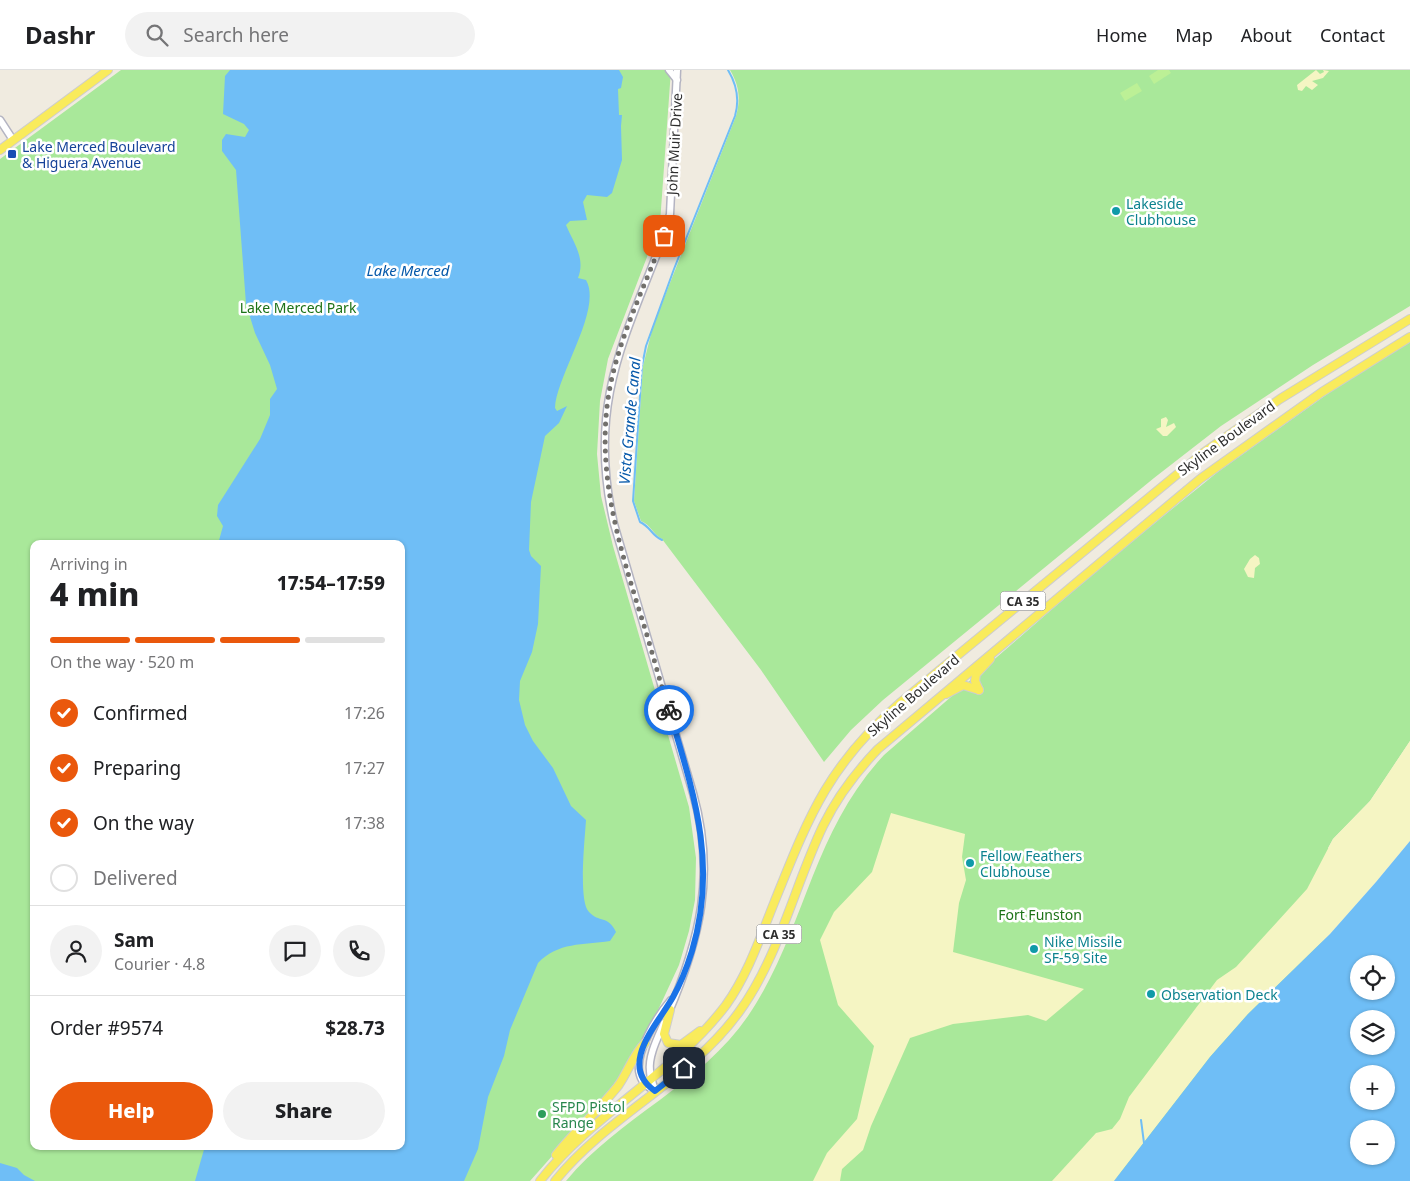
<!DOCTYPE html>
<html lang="en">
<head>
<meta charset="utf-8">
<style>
	:root { --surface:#fff; --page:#f2f2f2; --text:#202124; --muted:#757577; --line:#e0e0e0; --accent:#ea580c }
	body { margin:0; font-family:"Noto Sans",sans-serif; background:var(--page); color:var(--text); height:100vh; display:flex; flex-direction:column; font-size:19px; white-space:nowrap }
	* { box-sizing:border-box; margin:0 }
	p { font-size:16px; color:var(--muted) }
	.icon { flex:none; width:28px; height:28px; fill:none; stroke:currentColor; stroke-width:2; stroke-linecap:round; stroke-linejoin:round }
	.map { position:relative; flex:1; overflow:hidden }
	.sheet { position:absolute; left:30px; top:470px; width:375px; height:610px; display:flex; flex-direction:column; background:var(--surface); border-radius:10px; box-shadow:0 1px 4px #0004 }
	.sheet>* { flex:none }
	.controls { position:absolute; left:1350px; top:885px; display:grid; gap:10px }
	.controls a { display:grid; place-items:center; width:45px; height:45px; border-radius:50%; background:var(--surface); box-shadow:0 1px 4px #0004; font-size:25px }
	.pin { position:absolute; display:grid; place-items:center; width:42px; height:42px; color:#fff; margin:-21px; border-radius:10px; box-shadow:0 2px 8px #0006 }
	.courier { position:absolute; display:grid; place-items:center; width:50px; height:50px; margin:-25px; border:4px solid #1a73e8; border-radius:50%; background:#fff; color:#222; box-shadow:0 1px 6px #0007 }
	.headline em { font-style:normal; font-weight:800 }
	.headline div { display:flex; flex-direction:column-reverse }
	.headline { display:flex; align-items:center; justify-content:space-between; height:85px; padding:0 20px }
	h1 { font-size:32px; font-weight:800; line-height:38px }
	.bar { display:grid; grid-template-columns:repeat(4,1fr); gap:8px 5px; align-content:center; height:60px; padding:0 20px }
	.bar i { height:6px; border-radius:4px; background:var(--line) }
	.bar .active { background:var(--accent) }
	.bar p { grid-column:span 4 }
	.line { display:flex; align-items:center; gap:12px; padding:0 20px; border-top:1px solid var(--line) }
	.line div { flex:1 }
	.round { display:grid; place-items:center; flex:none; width:52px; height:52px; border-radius:26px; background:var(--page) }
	ol { padding:0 20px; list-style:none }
	li { display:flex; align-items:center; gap:15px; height:55px }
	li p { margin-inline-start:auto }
	li .icon { padding:5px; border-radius:50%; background:var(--accent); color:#fff; stroke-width:4 }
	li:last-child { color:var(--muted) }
	li i { width:28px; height:28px; border:2px solid var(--line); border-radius:50% }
	.primary-button { display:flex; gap:10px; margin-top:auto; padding:10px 20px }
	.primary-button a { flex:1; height:58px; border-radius:30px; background:var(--accent); color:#fff; font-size:20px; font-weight:800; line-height:58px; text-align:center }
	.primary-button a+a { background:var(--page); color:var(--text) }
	header { display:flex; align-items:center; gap:30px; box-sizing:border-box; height:70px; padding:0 25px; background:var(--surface); border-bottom:1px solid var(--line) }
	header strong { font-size:24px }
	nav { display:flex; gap:28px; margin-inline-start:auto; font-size:18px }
	.search { width:350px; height:45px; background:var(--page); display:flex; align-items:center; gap:12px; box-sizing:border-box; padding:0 18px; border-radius:28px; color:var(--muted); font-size:19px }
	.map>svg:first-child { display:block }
	.green { fill:#a9e89a; fill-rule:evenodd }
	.sand { fill:#f5f5c3 }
	.pitch { fill:#bcf096 }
	.water { fill:#6fbef6; fill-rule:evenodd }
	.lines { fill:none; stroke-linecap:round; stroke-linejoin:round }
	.stream { stroke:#6fbef6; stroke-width:2 }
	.minor-casing { stroke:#b4b4c2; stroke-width:9 }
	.major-casing { stroke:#cdcdcd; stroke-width:10 }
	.minor { stroke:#fff; stroke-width:6 }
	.major { stroke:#f9eb5c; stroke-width:8 }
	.done { stroke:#72706c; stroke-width:5; stroke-dasharray:0 9 }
	.route { stroke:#1a73e8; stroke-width:6 }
	.transit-dot { fill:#1a4fb4; stroke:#fff; stroke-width:2 }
	.culture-dot { fill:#0f9aa8; stroke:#fff; stroke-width:2 }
	.leisure-dot { fill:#2e9e5b; stroke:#fff; stroke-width:2 }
	.labels { text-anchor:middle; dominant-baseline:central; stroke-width:5; stroke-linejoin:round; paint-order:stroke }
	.shield { fill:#fff; stroke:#6d6d6d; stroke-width:1 }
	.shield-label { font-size:12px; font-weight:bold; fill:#2e2e2e }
	.street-label { font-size:14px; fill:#2e2e2e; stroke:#fff }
	.transit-label { font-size:14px; fill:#164399; stroke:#fff; text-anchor:start }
	.culture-label { font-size:14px; fill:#0d838f; stroke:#fff; text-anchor:start }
	.park-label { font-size:14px; fill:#1c7217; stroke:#fff }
	.leisure-label { font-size:14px; fill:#27864d; stroke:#fff; text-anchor:start }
	.water-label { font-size:15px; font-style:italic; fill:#0659aa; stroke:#fff }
</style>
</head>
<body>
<header>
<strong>Dashr</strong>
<div class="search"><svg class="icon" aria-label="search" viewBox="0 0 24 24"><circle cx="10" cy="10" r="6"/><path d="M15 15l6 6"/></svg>Search here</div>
<nav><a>Home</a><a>Map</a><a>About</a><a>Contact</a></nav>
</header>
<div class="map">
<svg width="1410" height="1111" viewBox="0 0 1410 1111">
	<rect width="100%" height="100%" fill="#f0ebe0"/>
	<g class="green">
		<path d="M121 0H671L660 153 608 289 600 331 597 384 601 426 613 476 689 737 696 788 695 830 689 861 679 895 639 981 622 1007 530 1111H0V89ZM34 474H401V1076H34Z"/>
		<path d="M730 0H1410V236L1313 295 1221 356 1154 408 883 630 851 660 824 692 761 600 662 469C653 464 651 455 641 451L634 431 643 296 653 256 736 46C741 29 739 15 730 0Z"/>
		<path d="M1410 272V671L1370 731 1333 769 1328 778 1363 825 1114 1111H566C619 1047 701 1015 748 946 805 862 811 763 884 685L1103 495 1219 401 1340 315Z"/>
	</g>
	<g class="sand">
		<polygon points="1316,0 1320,4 1324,2 1323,0 1329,1 1323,8 1312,11 1318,15 1312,20 1306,16 1302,21 1298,20 1297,15"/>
		<polygon points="1166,347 1168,350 1166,357 1174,353 1176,357 1167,366 1163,366 1156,359 1161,357 1161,349"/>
		<polygon points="1255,485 1259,488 1260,494 1255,498 1254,508 1248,507 1244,499 1250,489"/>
		<polygon points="1410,671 1410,771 1376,812 1330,864 1248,944 1210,987 1114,1111 1052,1111 1096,1063 1112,1059 1120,1049 1129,1027 1217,910 1236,897 1307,819 1333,769 1370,731"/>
		<polygon points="891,743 965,764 962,787 966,810 959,833 953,882 1084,919 1046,951 1028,945 953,954 910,968 871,1056 863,1080 842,1099 840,1111 813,1111 827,1083 857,1049 874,976 838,935 820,870 834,842 872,802"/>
	</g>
	<g class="pitch">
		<polygon points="1158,0 1169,0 1171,3 1154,14 1149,6"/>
		<polygon points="1137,13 1142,21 1125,31 1120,23"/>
	</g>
	<g class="water">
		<path d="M230 0H619L623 7 621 18 618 19 619 45H622L621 56 622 90 612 123 607 127 587 125 583 132 587 150 570 151 566 155C573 172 586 188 578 208L586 210C603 239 556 306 555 338L557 341 567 336 559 353 545 366 531 432 529 480 531 486 541 496 538 554 532 582 520 611 519 630 525 655 533 671 553 698 571 736 586 750C585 767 578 832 589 842 599 853 608 845 616 862L610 871C583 875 558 872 538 893L510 960 504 986 488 1027 478 1079 464 1111H195L205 1076H401V474H218L223 456 217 446 218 435 260 369 270 345V329L277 319 270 295 255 263 246 234 236 100 222 81V70L226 64 245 67 249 60 244 54 223 44 225 6Z"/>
		<path d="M1410 771V1111H1114L1210 987 1248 944 1330 864 1376 812ZM1359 894H1386V921H1359ZM1359 949H1386V976H1359ZM1359 1004H1386V1031H1359ZM1359 1059H1386V1086H1359Z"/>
		<polygon points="0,1093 17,1098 24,1105 35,1111 0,1111"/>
	</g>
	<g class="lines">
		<g class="stream">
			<path d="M662 470C651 465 651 457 640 452L633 431 642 296 646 276 674 199 735 46C740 29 737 15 728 0"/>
			<polyline points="1141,1050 1144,1073"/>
		</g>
		<g class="minor-casing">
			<g id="minor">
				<polyline points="669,0 677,10"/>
				<polyline points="0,50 13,70"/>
				<path d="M668 944C700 870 716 804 693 723L614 454C587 336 623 272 664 166L670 144 677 0"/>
				<path d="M655 1021C654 1015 650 1008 650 1001 648 986 658 967 664 953"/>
				<path d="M655 1021C648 1017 642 1013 640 1005 633 984 658 945 671 930"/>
			</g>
		</g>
		<g class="major-casing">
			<g id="major">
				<polyline points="0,80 108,0"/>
				<polyline points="979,620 975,611 976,604 990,589"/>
				<polyline points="946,624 963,615 979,620"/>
				<polyline points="670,940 664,964 668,973 681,975 700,961"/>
				<path d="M556 1085C575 1061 599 1040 618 1016 628 1002 633 985 645 973"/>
				<path d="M540 1111C593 1043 674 1004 726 935 748 904 760 868 774 833 809 746 828 695 901 632L1203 383 1280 329 1410 249"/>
				<path d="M555 1111C607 1046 690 1010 739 942 779 887 794 817 823 756 837 727 856 702 878 679L1200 409 1322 322 1410 267"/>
			</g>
		</g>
		<use href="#minor" class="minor"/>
		<use href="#major" class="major"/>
	</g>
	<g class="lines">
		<path class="done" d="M664 166C646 213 622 261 611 312 594 393 617 469 641 546 651 577 659 609 669 640"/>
		<path class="route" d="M669 640C694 724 718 794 692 881 687 897 681 913 673 927 658 954 617 995 655 1021L684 998"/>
	</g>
	<rect class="transit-dot" x="7" y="79" width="10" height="10" rx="2.5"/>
	<g class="culture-dot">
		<circle cx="1116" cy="141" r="5"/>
		<circle cx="970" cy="793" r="5"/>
		<circle cx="1034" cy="879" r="5"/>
		<circle cx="1151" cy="924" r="5"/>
	</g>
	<circle class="leisure-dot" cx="542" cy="1044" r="5"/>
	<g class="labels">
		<g class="shield">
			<rect x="1000.5" y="521.5" width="45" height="19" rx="4"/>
			<rect x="756.5" y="854.5" width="45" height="19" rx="4"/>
		</g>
		<g class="shield-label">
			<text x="1023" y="531">CA 35</text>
			<text x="779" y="864">CA 35</text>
		</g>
		<g class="street-label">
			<text transform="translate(674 74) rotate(-87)">John Muir Drive</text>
			<text transform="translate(1226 368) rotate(-36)">Skyline Boulevard</text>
			<text transform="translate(913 625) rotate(-41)">Skyline Boulevard</text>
		</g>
		<g class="transit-label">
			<text x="22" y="76">Lake Merced Boulevard<tspan x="22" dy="16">&amp; Higuera Avenue</tspan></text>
		</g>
		<g class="culture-label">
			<text x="1126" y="133">Lakeside<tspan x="1126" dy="16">Clubhouse</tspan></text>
			<text x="980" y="785">Fellow Feathers<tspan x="980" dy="16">Clubhouse</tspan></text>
			<text x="1044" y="871">Nike Missile<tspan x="1044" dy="16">SF-59 Site</tspan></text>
			<text x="1161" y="924">Observation Deck</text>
		</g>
		<g class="park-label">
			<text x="298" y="237">Lake Merced Park</text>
			<text x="1040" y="844">Fort Funston</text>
		</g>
		<g class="leisure-label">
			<text x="552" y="1036">SFPD Pistol<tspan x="552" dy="16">Range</tspan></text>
		</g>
		<g class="water-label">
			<text x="408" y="200">Lake Merced</text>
			<text transform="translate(629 351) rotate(-85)">Vista Grande Canal</text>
		</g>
	</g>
</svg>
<div class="controls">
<a><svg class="icon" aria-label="locate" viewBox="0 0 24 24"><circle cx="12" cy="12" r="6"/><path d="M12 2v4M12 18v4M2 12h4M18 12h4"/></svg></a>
<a><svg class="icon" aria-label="layers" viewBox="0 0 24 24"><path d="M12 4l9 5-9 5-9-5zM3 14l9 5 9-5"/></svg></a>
<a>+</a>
<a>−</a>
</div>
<div class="pin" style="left:664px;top:166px;background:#ea580c"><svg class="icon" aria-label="bag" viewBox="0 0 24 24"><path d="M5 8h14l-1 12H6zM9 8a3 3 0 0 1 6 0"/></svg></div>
<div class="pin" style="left:684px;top:998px;background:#1f2937"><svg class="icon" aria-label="home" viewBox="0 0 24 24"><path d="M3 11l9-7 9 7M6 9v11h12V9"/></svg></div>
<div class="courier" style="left:669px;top:640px"><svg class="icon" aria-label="bike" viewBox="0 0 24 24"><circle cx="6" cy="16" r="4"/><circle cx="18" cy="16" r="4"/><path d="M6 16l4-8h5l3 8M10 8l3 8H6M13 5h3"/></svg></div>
<section class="sheet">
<div class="headline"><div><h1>4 min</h1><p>Arriving in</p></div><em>17:54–17:59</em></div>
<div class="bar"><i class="active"></i><i class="active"></i><i class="active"></i><i></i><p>On the way · 520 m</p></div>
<ol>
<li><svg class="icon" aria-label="check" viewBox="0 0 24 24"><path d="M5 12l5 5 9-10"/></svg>Confirmed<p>17:26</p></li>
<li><svg class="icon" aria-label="check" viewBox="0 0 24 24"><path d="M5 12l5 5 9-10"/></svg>Preparing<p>17:27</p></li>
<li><svg class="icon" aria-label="check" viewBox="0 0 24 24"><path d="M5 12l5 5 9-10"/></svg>On the way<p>17:38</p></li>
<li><i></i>Delivered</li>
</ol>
<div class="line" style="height:90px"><a class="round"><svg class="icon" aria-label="person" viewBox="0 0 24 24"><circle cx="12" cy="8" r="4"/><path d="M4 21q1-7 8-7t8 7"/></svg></a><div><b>Sam</b><p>Courier · 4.8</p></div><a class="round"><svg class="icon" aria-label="chat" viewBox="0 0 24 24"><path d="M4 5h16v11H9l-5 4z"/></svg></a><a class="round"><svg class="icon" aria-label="phone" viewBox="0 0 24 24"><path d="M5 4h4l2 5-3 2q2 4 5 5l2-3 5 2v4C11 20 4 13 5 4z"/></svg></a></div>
<div class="line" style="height:65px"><div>Order #9574</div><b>$28.73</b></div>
<div class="primary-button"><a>Help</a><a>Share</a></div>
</section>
</div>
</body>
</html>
